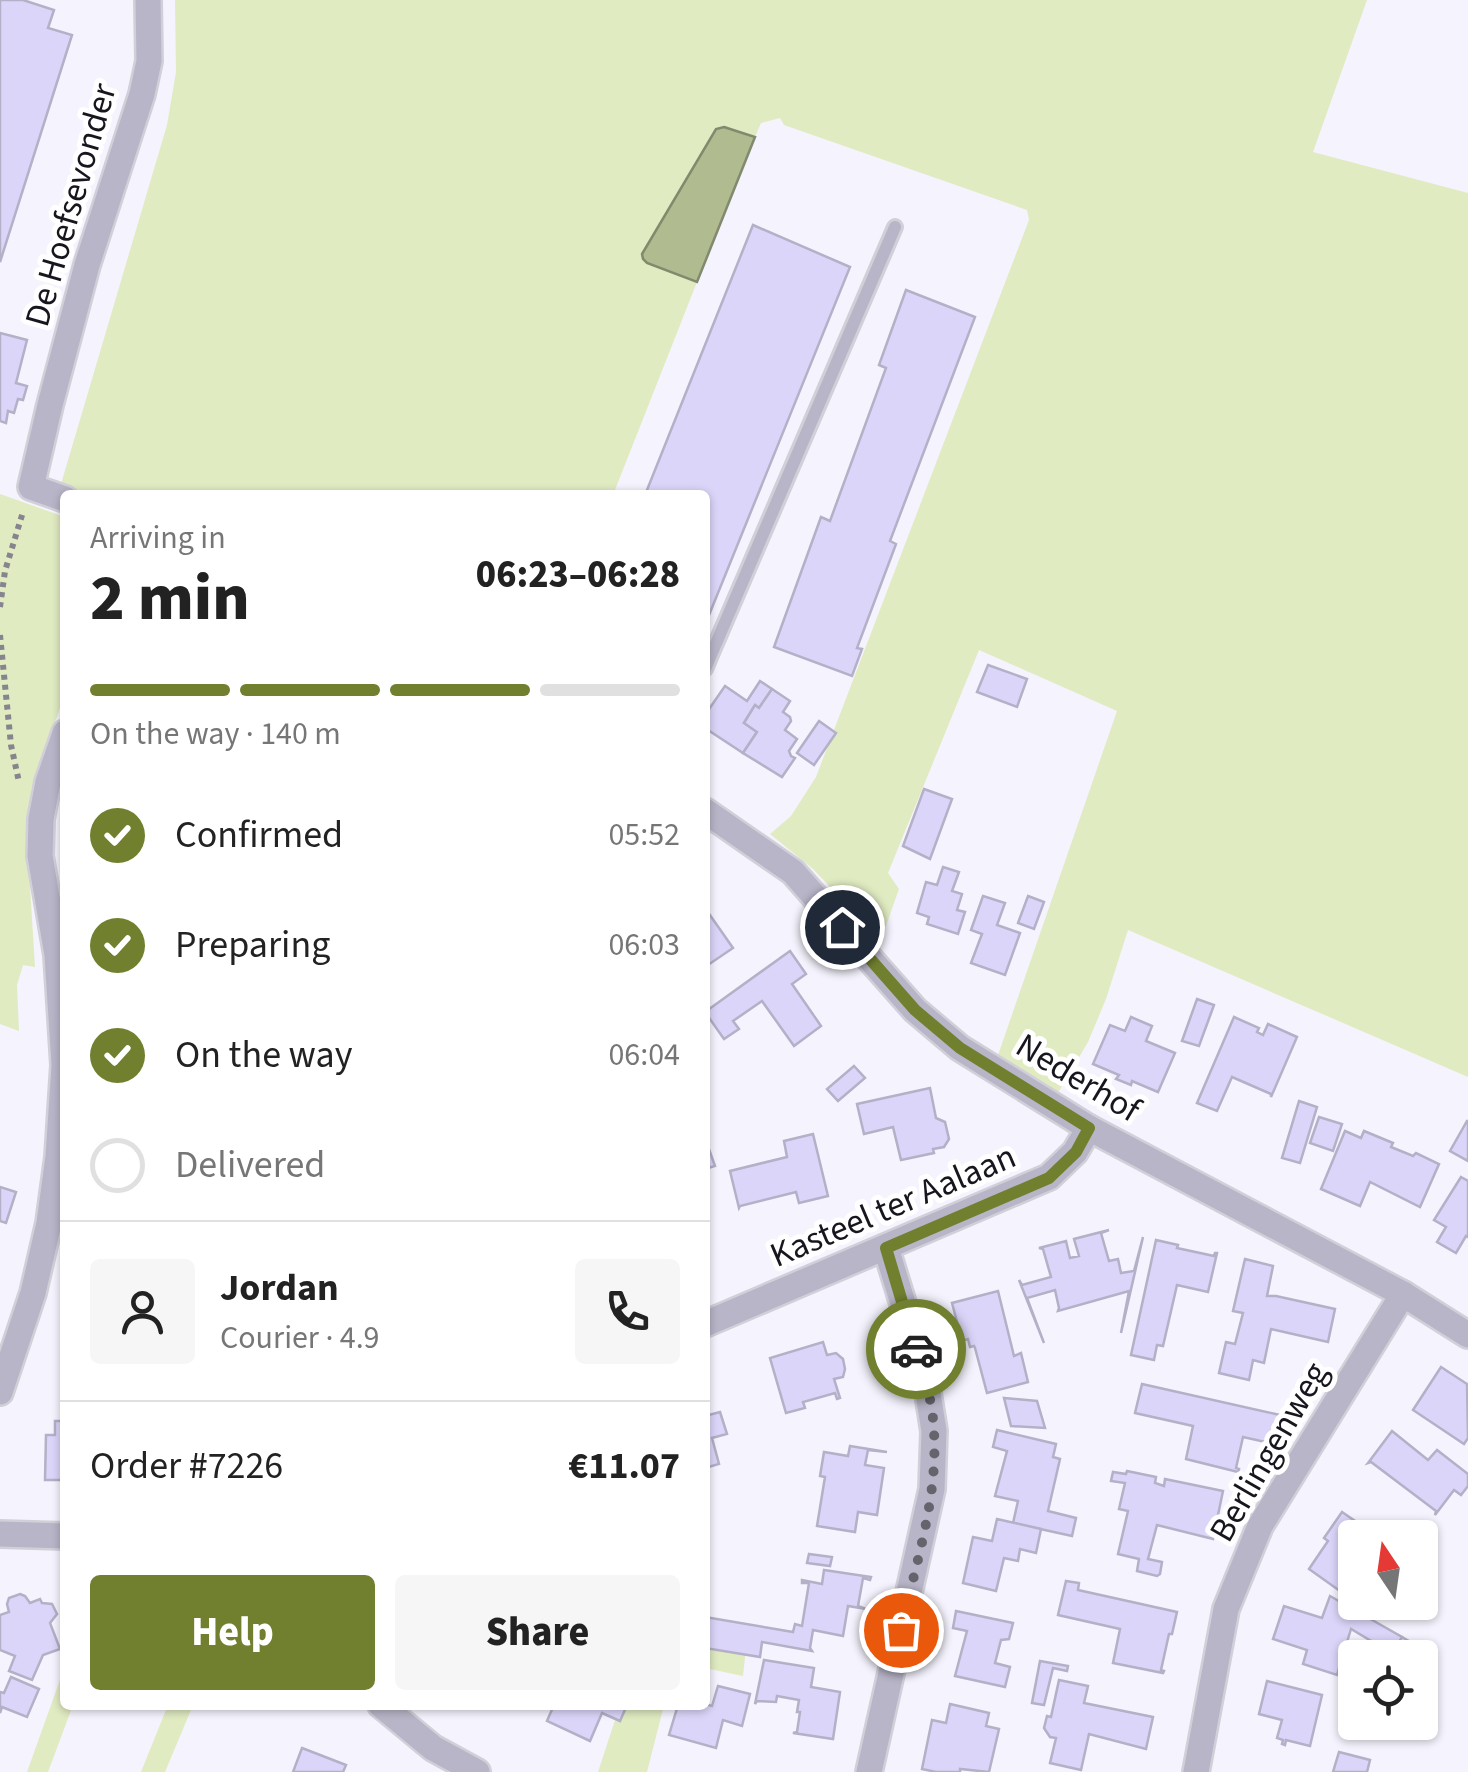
<!DOCTYPE html>
<html lang="en">
<head>
<meta charset="utf-8">
<style>
	:root { --surface:#fff; --page:#f6f6f6; --text:#222; --muted:#767676; --line:#e0e0e0; --accent:#70802e }
	body { margin:0; font-family:"Source Sans 3",sans-serif; background:var(--page); color:var(--text); height:100vh; display:flex; flex-direction:column; font-size:38px; white-space:nowrap }
	* { box-sizing:border-box; margin:0 }
	p { font-size:32px; color:var(--muted) }
	.icon { flex:none; width:55px; height:55px; fill:none; stroke:currentColor; stroke-width:2; stroke-linecap:round; stroke-linejoin:round }
	.map { position:relative; flex:1; overflow:hidden }
	.details { position:absolute; left:60px; top:490px; width:650px; height:1220px; display:flex; flex-direction:column; background:var(--surface); border-radius:10px; box-shadow:0 2px 8px #0004 }
	.details>* { flex:none }
	.needle { width:65px; rotate:347deg }
	.tools { position:absolute; left:1338px; top:1520px; display:grid; gap:20px }
	.tools a { display:grid; place-items:center; width:100px; height:100px; border-radius:10px; background:var(--surface); box-shadow:0 2px 8px #0004; font-size:50px }
	.pin { position:absolute; display:grid; place-items:center; width:85px; height:85px; color:#fff; margin:-42px; border:5px solid #fff; border-radius:50%; box-shadow:0 2px 10px #0007 }
	.courier { position:absolute; display:grid; place-items:center; width:100px; height:100px; margin:-50px; border:8px solid #70802e; border-radius:50%; background:#fff; color:#222; box-shadow:0 2px 12px #0007 }
	.summary em { font-style:normal; font-weight:800 }
	.summary div { display:flex; flex-direction:column-reverse }
	.summary { display:flex; align-items:center; justify-content:space-between; height:170px; padding:0 30px }
	h1 { font-size:65px; font-weight:800; line-height:75px }
	.bar { display:grid; grid-template-columns:repeat(4,1fr); gap:15px 10px; align-content:center; height:120px; padding:0 30px }
	.bar i { height:12px; border-radius:8px; background:var(--line) }
	.bar .on { background:var(--accent) }
	.bar p { grid-column:span 4 }
	.line { display:flex; align-items:center; gap:25px; padding:0 30px; border-top:2px solid var(--line) }
	.line div { flex:1 }
	.round { display:grid; place-items:center; flex:none; width:105px; height:105px; border-radius:10px; background:var(--page) }
	ol { padding:0 30px; list-style:none }
	li { display:flex; align-items:center; gap:30px; height:110px }
	li p { margin-inline-start:auto }
	li .icon { padding:10px; border-radius:50%; background:var(--accent); color:#fff; stroke-width:4 }
	li:last-child { color:var(--muted) }
	li i { width:55px; height:55px; border:5px solid var(--line); border-radius:50% }
	.primary-button { display:flex; gap:20px; margin-top:auto; padding:20px 30px }
	.primary-button a { flex:1; height:115px; border-radius:10px; background:var(--accent); color:#fff; font-size:40px; font-weight:800; line-height:115px; text-align:center }
	.primary-button a+a { background:var(--page); color:var(--text) }
	.map>svg:first-child { display:block }
	.green { fill:#e0ebc2 }
	.water { fill:#b0bb90; stroke:#828a6e; stroke-width:2.5 }
	.building { fill:#dbd6f9; stroke:#b3b0c7; stroke-width:2.5 }
	.lines { fill:none; stroke-linecap:round; stroke-linejoin:round }
	.lane-casing { stroke:#d1d0d9; stroke-width:18 }
	.street-casing { stroke:#d1d0d9; stroke-width:30 }
	.path { stroke:#86858e; stroke-width:6; stroke-dasharray:5 5; stroke-linecap:butt }
	.lane { stroke:#b8b5c8; stroke-width:12 }
	.street { stroke:#b8b5c8; stroke-width:25 }
	.done { stroke:#65636c; stroke-width:10; stroke-dasharray:0 18 }
	.route { stroke:#70802e; stroke-width:12 }
	.labels { text-anchor:middle; dominant-baseline:central; stroke-width:10; stroke-linejoin:round; paint-order:stroke }
	.street-label { font-size:35px; fill:#17161e; stroke:#fff }
</style>
</head>
<body>
<div class="map">
<svg width="1468" height="1772" viewBox="0 0 1468 1772">
	<rect width="100%" height="100%" fill="#f5f3fd"/>
	<g class="green">
		<polygon points="175,0 1367,0 1313,152 1468,193 1468,1077 1128,930 1106,999 1088,1042 1058,1093 997,1058 1117,711 979,650 888,873 899,889 881,940 813,869 770,834 791,816 816,777 1029,220 1027,210 784,125 780,118 761,123 755,137 719,127 642,254 647,263 697,282 613,495 90,495 61,484 167,125 176,72"/>
		<polygon points="0,494 65,517 65,694 31,790 29,870 35,967 23,965 17,985 19,1031 0,1024"/>
		<polygon points="705,1619 748,1629 743,1676 705,1668"/>
		<polygon points="65,1666 65,1705 73,1705 48,1772 27,1772"/>
		<polygon points="168,1705 193,1705 165,1772 141,1772"/>
		<polygon points="620,1705 664,1705 647,1772 598,1772"/>
	</g>
	<polygon class="water" points="724,127 755,137 697,282 647,263 643,259 642,254 716,129"/>
	<g class="building">
		<polygon points="0,0 23,0 54,10 48,28 72,35 0,262"/>
		<polygon points="753,225 850,267 705,625 705,495 645,495"/>
		<polygon points="906,290 975,317 890,541 896,544 857,648 862,649 852,676 774,647 821,517 830,521 886,368 879,365"/>
		<polygon points="0,333 27,340 16,383 27,386 23,400 18,399 14,413 8,411 6,423 0,421"/>
		<polygon points="988,665 1027,679 1017,707 977,692"/>
		<polygon points="760,681 772,689 759,708 755,705 744,723 757,732 743,753 705,728 705,715 725,686 747,701"/>
		<polygon points="772,689 790,701 783,712 790,717 791,721 785,730 797,739 789,751 791,756 795,758 782,777 743,753 757,732 744,723 755,705 759,708"/>
		<polygon points="819,721 836,733 814,765 797,753"/>
		<polygon points="924,789 952,799 930,859 903,846"/>
		<polygon points="943,867 959,872 952,891 962,894 957,910 965,912 958,934 927,924 929,917 917,913 926,882 937,885"/>
		<polygon points="983,896 1005,903 997,925 1020,933 1005,975 971,963 982,934 971,930"/>
		<polygon points="1028,896 1044,902 1034,929 1018,923"/>
		<polygon points="705,908 733,948 705,967"/>
		<polygon points="790,951 806,974 792,984 821,1026 794,1046 762,1001 733,1021 739,1029 724,1039 705,1012"/>
		<polygon points="1197,999 1214,1005 1199,1046 1182,1041"/>
		<polygon points="1131,1017 1152,1026 1146,1041 1175,1053 1158,1092 1132,1081 1131,1085 1116,1079 1119,1075 1093,1064 1110,1025 1125,1031"/>
		<polygon points="1234,1017 1259,1028 1257,1032 1263,1035 1268,1024 1297,1037 1271,1097 1271,1094 1232,1077 1217,1111 1197,1103"/>
		<polygon points="854,1066 865,1078 838,1101 827,1089"/>
		<polygon points="930,1088 936,1118 945,1122 949,1139 944,1147 933,1149 934,1153 901,1160 893,1127 864,1134 857,1104"/>
		<polygon points="1299,1101 1317,1107 1300,1163 1282,1158"/>
		<polygon points="1319,1117 1342,1124 1333,1151 1310,1143"/>
		<polygon points="1467,1121 1468,1121 1468,1161 1450,1151"/>
		<polygon points="1345,1131 1361,1138 1364,1131 1393,1143 1391,1147 1413,1156 1416,1153 1439,1164 1420,1207 1370,1182 1360,1206 1321,1189"/>
		<polygon points="813,1134 828,1196 799,1203 796,1192 740,1206 739,1208 730,1171 787,1157 784,1141"/>
		<polygon points="705,1138 715,1166 705,1169"/>
		<polygon points="1461,1177 1468,1181 1468,1237 1466,1236 1456,1253 1437,1242 1446,1227 1434,1220"/>
		<polygon points="0,1187 16,1192 6,1223 0,1221"/>
		<polygon points="1109,1230 1101,1233 1109,1261 1118,1259 1121,1273 1134,1271 1143,1237 1121,1333 1129,1291 1058,1311 1059,1308 1055,1290 1027,1298 1044,1343 1019,1280 1022,1285 1051,1277 1043,1249 1039,1248 1066,1241 1070,1258 1079,1256 1074,1239"/>
		<polygon points="1156,1240 1178,1245 1177,1248 1214,1256 1215,1253 1217,1253 1208,1292 1177,1285 1163,1346 1157,1345 1154,1360 1131,1355"/>
		<polygon points="1245,1259 1273,1266 1267,1296 1276,1296 1335,1309 1328,1342 1271,1329 1264,1363 1253,1360 1249,1380 1219,1373 1226,1342 1235,1344 1243,1313 1233,1311"/>
		<polygon points="998,1291 1014,1356 1021,1353 1028,1382 987,1393 975,1348 974,1346 970,1347 968,1339 962,1341 952,1303"/>
		<polygon points="823,1342 827,1355 836,1353 843,1359 845,1369 843,1377 834,1379 840,1398 837,1399 835,1393 803,1402 805,1408 786,1413 770,1358"/>
		<polygon points="1441,1367 1467,1384 1468,1438 1464,1444 1413,1410"/>
		<polygon points="1142,1384 1280,1415 1274,1444 1243,1437 1236,1468 1239,1469 1238,1472 1186,1459 1193,1426 1135,1413"/>
		<polygon points="1004,1398 1037,1401 1045,1428 1011,1426"/>
		<polygon points="720,1412 727,1434 712,1438 719,1464 705,1468 705,1416"/>
		<polygon points="55,1421 65,1421 65,1480 45,1480 46,1435 55,1435"/>
		<polygon points="997,1430 1056,1444 1053,1457 1060,1459 1048,1511 1076,1518 1072,1536 1013,1523 1018,1501 995,1496 1007,1451 993,1447"/>
		<polygon points="1392,1431 1428,1460 1437,1450 1468,1474 1468,1486 1461,1495 1454,1490 1435,1515 1436,1511 1371,1462 1368,1463"/>
		<polygon points="850,1446 887,1452 868,1450 865,1465 884,1468 877,1515 858,1512 855,1532 817,1526 825,1477 820,1476 824,1452 848,1456"/>
		<polygon points="1127,1471 1156,1477 1155,1483 1164,1486 1165,1479 1223,1491 1213,1539 1157,1525 1148,1559 1162,1562 1160,1574 1157,1576 1137,1571 1139,1559 1118,1554 1128,1511 1119,1509 1125,1483 1111,1481 1113,1472 1126,1474"/>
		<polygon points="1342,1512 1380,1538 1355,1538 1355,1585 1347,1596 1309,1569 1328,1541 1324,1538"/>
		<polygon points="997,1519 1041,1529 1036,1553 1020,1549 1018,1561 1004,1558 996,1591 963,1583 973,1537 992,1541"/>
		<polygon points="809,1554 832,1557 830,1566 807,1563"/>
		<polygon points="824,1570 871,1577 870,1580 863,1578 858,1606 866,1609 848,1606 843,1636 813,1630 810,1648 812,1651 762,1642 760,1657 705,1648 705,1617 793,1632 795,1624 802,1626 809,1583 802,1583 802,1580 822,1584"/>
		<polygon points="1066,1581 1079,1583 1078,1590 1177,1612 1172,1634 1169,1634 1161,1670 1164,1671 1163,1673 1113,1663 1120,1629 1058,1615"/>
		<polygon points="20,1594 25,1596 30,1603 40,1599 42,1603 52,1604 57,1614 50,1623 60,1649 43,1655 32,1680 9,1671 15,1656 0,1650 0,1615 9,1612 7,1604 9,1598"/>
		<polygon points="1330,1596 1402,1637 1393,1654 1351,1629 1337,1675 1303,1664 1307,1650 1273,1639 1284,1606 1322,1618"/>
		<polygon points="956,1611 1013,1623 1009,1639 1001,1640 995,1663 1010,1667 1005,1687 955,1676 967,1631 953,1628"/>
		<polygon points="1402,1637 1419,1647 1413,1658 1400,1658 1393,1654"/>
		<polygon points="764,1660 814,1668 811,1687 840,1692 833,1739 793,1733 797,1732 800,1712 797,1712 799,1700 777,1696 776,1702 757,1701 755,1704"/>
		<polygon points="1040,1661 1068,1666 1067,1671 1053,1668 1044,1705 1032,1703"/>
		<polygon points="11,1677 39,1689 27,1717 2,1707 0,1713 0,1692 4,1693"/>
		<polygon points="1059,1680 1088,1686 1084,1703 1153,1717 1146,1749 1089,1734 1081,1770 1050,1763 1056,1738 1050,1737 1044,1728 1047,1716 1051,1717"/>
		<polygon points="1267,1681 1322,1695 1310,1746 1286,1740 1285,1745 1282,1744 1283,1740 1277,1738 1282,1720 1259,1714"/>
		<polygon points="718,1686 750,1694 742,1726 723,1720 716,1748 669,1735 678,1705 705,1704 712,1706"/>
		<polygon points="950,1704 989,1713 986,1726 999,1729 989,1772 960,1769 960,1772 936,1772 922,1769 932,1720 946,1723"/>
		<polygon points="554,1705 627,1705 620,1721 602,1713 590,1741 547,1721"/>
		<polygon points="302,1748 346,1765 343,1772 293,1772"/>
		<polygon points="1339,1752 1370,1760 1367,1772 1333,1772"/>
	</g>
	<g class="lines">
		<g class="lane-casing">
			<polyline id="lane" points="705,669 895,227"/>
		</g>
		<g class="street-casing">
			<g id="street">
				<polyline points="65,499 31,487 50,405 87,265 142,94 149,61 148,0"/>
				<polyline points="705,811 793,872 915,1010 960,1048 1089,1128 1403,1294 1468,1335"/>
				<polyline points="705,1324 1049,1177 1075,1152 1089,1128"/>
				<polyline points="0,1392 33,1293 49,1223 58,1157 64,1065 57,955 40,856 41,819 48,782 65,733"/>
				<polyline points="0,1534 65,1536"/>
				<polyline points="381,1705 433,1748 477,1772"/>
				<polyline points="869,1772 932,1489 934,1431 925,1375 886,1248"/>
				<polyline points="1196,1772 1226,1609 1260,1526 1403,1294"/>
			</g>
		</g>
		<g class="path">
			<polyline points="0,607 5,571 23,512"/>
			<polyline points="0,635 11,745 19,782"/>
		</g>
		<use href="#lane" class="lane"/>
		<use href="#street" class="street"/>
	</g>
	<g class="lines">
		<path class="done" d="M901 1630C915 1566 938 1499 934 1432 933 1405 925 1375 916 1349"/>
		<polyline class="route" points="842,927 915,1010 960,1048 1089,1128 1076,1152 1049,1178 886,1248 916,1349"/>
	</g>
	<g class="labels">
		<g class="street-label">
			<text transform="translate(71 205) rotate(-74)">De Hoefsevonder</text>
			<text transform="translate(1078 1078) rotate(31)">Nederhof</text>
			<text transform="translate(893 1206) rotate(-23)">Kasteel ter Aalaan</text>
			<text transform="translate(1269 1452) rotate(-60)">Berlingenweg</text>
		</g>
	</g>
</svg>
<div class="tools">
<a><svg class="needle" viewBox="-14 -14 28 28"><path d="M0-13l5 13h-10z" fill="#e53935"/><path d="M0 13l5-13h-10z" fill="#767676"/></svg></a>
<a><svg class="icon" aria-label="locate" viewBox="0 0 24 24"><circle cx="12" cy="12" r="6"/><path d="M12 2v4M12 18v4M2 12h4M18 12h4"/></svg></a>
</div>
<div class="pin" style="left:901px;top:1630px;background:#ea580c"><svg class="icon" aria-label="bag" viewBox="0 0 24 24"><path d="M5 8h14l-1 12H6zM9 8a3 3 0 0 1 6 0"/></svg></div>
<div class="pin" style="left:842px;top:927px;background:#1f2937"><svg class="icon" aria-label="home" viewBox="0 0 24 24"><path d="M3 11l9-7 9 7M6 9v11h12V9"/></svg></div>
<div class="courier" style="left:916px;top:1349px"><svg class="icon" aria-label="car" viewBox="0 0 24 24"><path d="M5 17H2v-5l4-1 3-4h7l3 4 3 1v5h-3M9 17h6M6 11h13"/><circle cx="7" cy="17" r="2"/><circle cx="17" cy="17" r="2"/></svg></div>
<section class="details">
<div class="summary"><div><h1>2 min</h1><p>Arriving in</p></div><em>06:23–06:28</em></div>
<div class="bar"><i class="on"></i><i class="on"></i><i class="on"></i><i></i><p>On the way · 140 m</p></div>
<ol>
<li><svg class="icon" aria-label="check" viewBox="0 0 24 24"><path d="M5 12l5 5 9-10"/></svg>Confirmed<p>05:52</p></li>
<li><svg class="icon" aria-label="check" viewBox="0 0 24 24"><path d="M5 12l5 5 9-10"/></svg>Preparing<p>06:03</p></li>
<li><svg class="icon" aria-label="check" viewBox="0 0 24 24"><path d="M5 12l5 5 9-10"/></svg>On the way<p>06:04</p></li>
<li><i></i>Delivered</li>
</ol>
<div class="line" style="height:180px"><a class="round"><svg class="icon" aria-label="person" viewBox="0 0 24 24"><circle cx="12" cy="8" r="4"/><path d="M4 21q1-7 8-7t8 7"/></svg></a><div><b>Jordan</b><p>Courier · 4.9</p></div><a class="round"><svg class="icon" aria-label="phone" viewBox="0 0 24 24"><path d="M5 4h4l2 5-3 2q2 4 5 5l2-3 5 2v4C11 20 4 13 5 4z"/></svg></a></div>
<div class="line" style="height:130px"><div>Order #7226</div><b>€11.07</b></div>
<div class="primary-button"><a>Help</a><a>Share</a></div>
</section>
</div>
</body>
</html>
